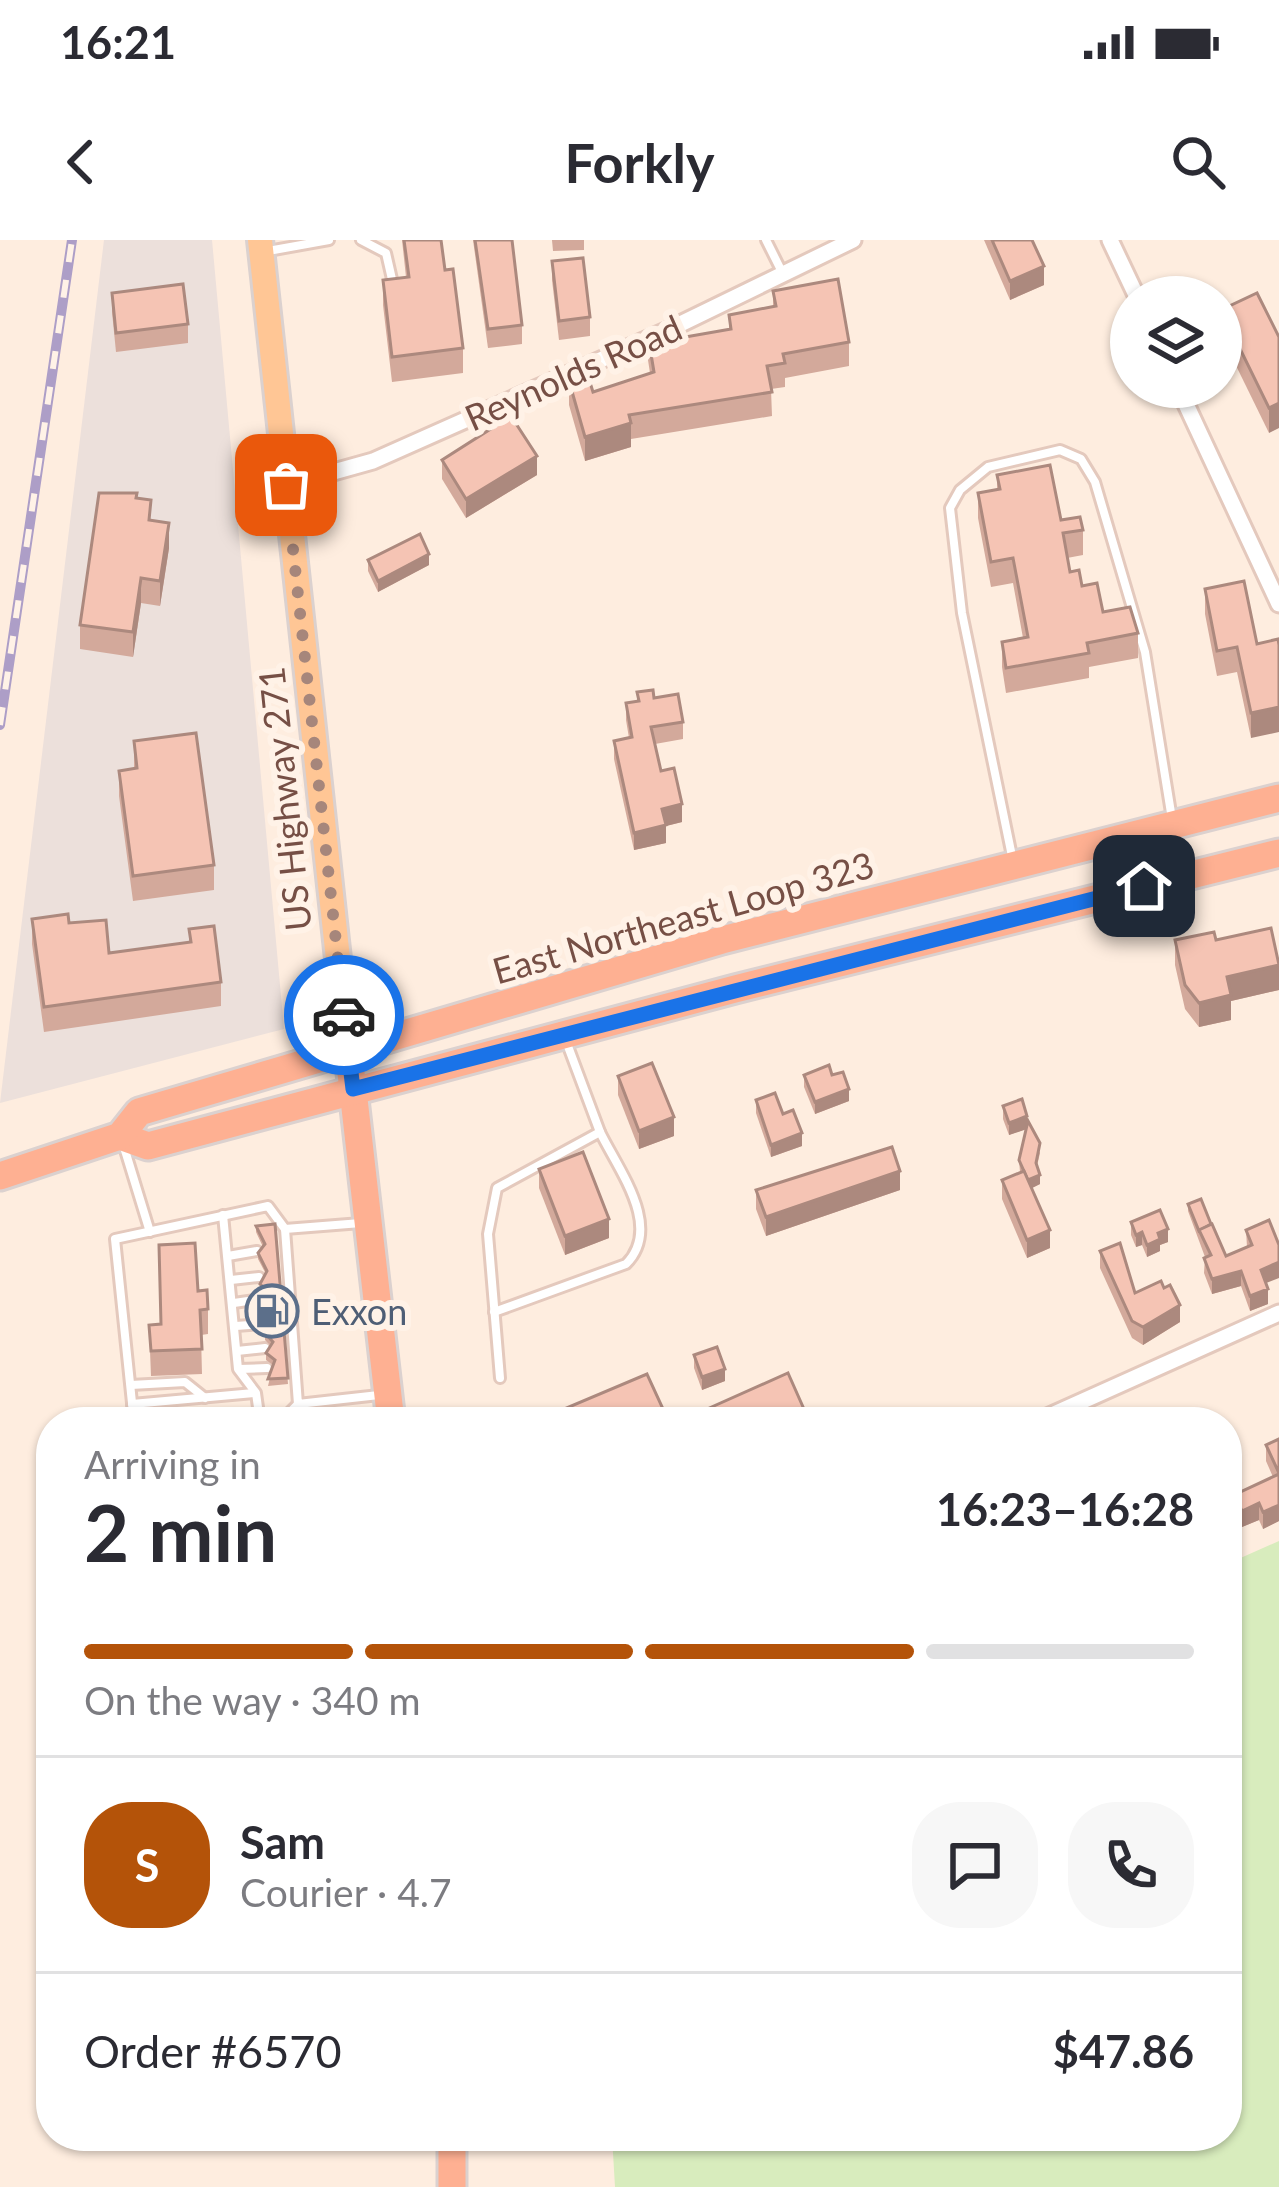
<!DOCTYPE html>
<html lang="en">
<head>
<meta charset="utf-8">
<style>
	:root { --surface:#fff; --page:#f7f7f7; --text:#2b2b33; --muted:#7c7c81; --line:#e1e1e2; --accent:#b45309 }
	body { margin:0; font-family:Lato,sans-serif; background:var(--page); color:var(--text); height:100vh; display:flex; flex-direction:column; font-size:45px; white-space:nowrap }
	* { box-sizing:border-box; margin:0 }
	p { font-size:39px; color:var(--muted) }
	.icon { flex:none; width:66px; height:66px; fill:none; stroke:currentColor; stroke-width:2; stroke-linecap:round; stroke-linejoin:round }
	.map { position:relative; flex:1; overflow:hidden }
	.panel { position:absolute; left:36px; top:1167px; width:1206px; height:744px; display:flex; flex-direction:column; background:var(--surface); border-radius:48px; box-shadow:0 3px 9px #0004 }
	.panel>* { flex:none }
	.controls { position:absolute; left:1110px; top:36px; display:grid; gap:24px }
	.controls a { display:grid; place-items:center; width:132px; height:132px; border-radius:50%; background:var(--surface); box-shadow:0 3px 9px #0004; font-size:60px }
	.pin { position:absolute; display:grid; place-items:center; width:102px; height:102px; color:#fff; margin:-51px; border-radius:24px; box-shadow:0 6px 18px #0006 }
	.courier { position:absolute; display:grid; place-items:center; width:120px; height:120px; margin:-60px; border:9px solid #1a73e8; border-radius:50%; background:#fff; color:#222; box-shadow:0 3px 15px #0007 }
	.head em { font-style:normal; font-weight:700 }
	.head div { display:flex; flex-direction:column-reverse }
	.head { display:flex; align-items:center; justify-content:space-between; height:204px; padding:0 48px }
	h1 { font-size:78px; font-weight:700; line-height:90px }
	.bar { display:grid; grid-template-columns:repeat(4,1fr); gap:18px 12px; align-content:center; height:144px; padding:0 48px }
	.bar i { height:15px; border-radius:9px; background:var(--line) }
	.bar .active { background:var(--accent) }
	.bar p { grid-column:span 4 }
	.line { display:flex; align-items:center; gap:30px; padding:0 48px; border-top:3px solid var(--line) }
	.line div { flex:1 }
	.round { display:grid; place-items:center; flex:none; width:126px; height:126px; border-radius:48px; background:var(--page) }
	.status { display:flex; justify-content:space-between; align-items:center; height:84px; padding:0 60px; background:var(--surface); direction:ltr }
	.status svg { height:33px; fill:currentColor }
	header { display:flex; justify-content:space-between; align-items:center; height:156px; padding:0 48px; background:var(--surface); font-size:54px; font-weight:700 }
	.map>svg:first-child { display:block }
	.industrial { fill:#ece0db }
	.green { fill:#d8ecbd }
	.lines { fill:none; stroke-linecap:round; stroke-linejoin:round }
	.service-casing { stroke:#e4c9bd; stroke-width:14 }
	.minor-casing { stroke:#e4c9bd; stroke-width:21 }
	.primary-casing { stroke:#dbd1cf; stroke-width:30 }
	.trunk-casing { stroke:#dbd1cf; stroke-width:33 }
	.service { stroke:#fff; stroke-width:8 }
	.minor { stroke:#fff; stroke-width:15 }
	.primary { stroke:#ffc695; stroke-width:24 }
	.trunk { stroke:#feb092; stroke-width:27 }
	.rail-casing { stroke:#ad9ec7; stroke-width:10 }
	.rail { stroke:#fff2e7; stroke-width:6; stroke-dasharray:18; stroke-linecap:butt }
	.wall { fill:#d3a99b }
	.shaded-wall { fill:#ac897e }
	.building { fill:#f5c4b4; stroke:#ac897e; stroke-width:3 }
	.done { stroke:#a6867b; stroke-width:12; stroke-dasharray:0 21.6 }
	.route { stroke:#1a73e8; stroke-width:15 }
	.labels { text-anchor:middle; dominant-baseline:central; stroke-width:12; stroke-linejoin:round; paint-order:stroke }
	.street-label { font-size:36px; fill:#764f45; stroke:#fff2e7 }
	.service-label { font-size:36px; fill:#4e5e75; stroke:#fff2e7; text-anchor:start }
</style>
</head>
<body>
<div class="status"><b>16:21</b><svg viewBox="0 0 49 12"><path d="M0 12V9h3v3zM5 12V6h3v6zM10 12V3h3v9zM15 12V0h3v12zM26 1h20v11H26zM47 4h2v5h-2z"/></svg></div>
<header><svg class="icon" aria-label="back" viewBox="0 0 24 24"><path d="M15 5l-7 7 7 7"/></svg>Forkly<svg class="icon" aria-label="search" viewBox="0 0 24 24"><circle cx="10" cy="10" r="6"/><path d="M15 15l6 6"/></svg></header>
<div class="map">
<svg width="1279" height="1947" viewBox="0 0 1279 1947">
	<rect width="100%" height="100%" fill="#feeddf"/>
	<polygon class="industrial" points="104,0 212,0 284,789 0,863"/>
	<polygon class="green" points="1279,1301 1279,1947 615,1947 612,1896 1227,1896 1227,1324"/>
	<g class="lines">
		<g class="service-casing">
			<g id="service">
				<polyline points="361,0 386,13 394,48"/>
				<polyline points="766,0 783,34"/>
				<polyline points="268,11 329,0"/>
				<polyline points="1013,621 962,373 950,268 960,250 988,227 1060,210 1081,219 1095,242 1145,412 1172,579"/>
				<polyline points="124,907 150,992"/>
				<polyline points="223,975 238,1129 256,1153 260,1182"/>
				<polyline points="361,983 285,989 298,1164 379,1155"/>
				<polyline points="228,1016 257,1011"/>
				<polyline points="231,1040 259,1037"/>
				<polyline points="234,1063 261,1059"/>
				<path d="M494 1072 626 1024C663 987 619 931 600 892"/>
				<polyline points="236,1086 263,1084"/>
				<polyline points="237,1111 265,1108"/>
				<polyline points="239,1129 267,1128"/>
				<polyline points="500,1138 488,994 497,948 600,892 566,801"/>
				<polyline points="131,1145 185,1142 205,1158"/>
				<polyline points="132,1164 254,1153"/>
				<polyline points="134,1182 115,999 268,966 285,989"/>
				<polyline points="280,1182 298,1164"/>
			</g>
		</g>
		<g class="minor-casing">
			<g id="minor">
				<polyline points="1110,0 1137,57"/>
				<polyline points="1178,147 1279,364"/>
				<polyline points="287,245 373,221 668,90 853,0"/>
				<polyline points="1036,1182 1279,1073"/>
			</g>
		</g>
		<g class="primary-casing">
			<polyline id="primary" points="260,0 348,811"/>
		</g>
		<g class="trunk-casing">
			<g id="trunk">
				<polyline points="351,833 391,1182"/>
				<polyline points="120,896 148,906 735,749 1279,613"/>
				<polyline points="0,936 120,896 139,872 722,700 1279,558"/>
				<polyline points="452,1896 452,1947"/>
			</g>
		</g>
		<use href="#service" class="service"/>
		<use href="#minor" class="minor"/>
		<use href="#primary" class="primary"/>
		<use href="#trunk" class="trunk"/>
		<g class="rail-casing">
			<polyline id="rail" points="0,485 72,0"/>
		</g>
		<use href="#rail" class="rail"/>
	</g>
	<g class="wall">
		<polygon points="402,0 441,0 445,30 463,108 463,133 392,142 383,65 383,40 406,37"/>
		<polygon points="473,0 512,0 522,85 522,104 488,108"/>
		<polygon points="552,0 584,0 584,10 553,11"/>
		<polygon points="984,0 1032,0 1044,45 1010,60"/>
		<polygon points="552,21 590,77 590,96 559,100 552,40"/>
		<polygon points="773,51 849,102 849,126 785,138 785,147 771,149 772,176 631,199 631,207 585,221 569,165 569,141 593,152 650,133 648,120 648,96 674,99 729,89 729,75 773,67"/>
		<polygon points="112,53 188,84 188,103 116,112 112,72"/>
		<polygon points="1221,70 1279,97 1269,193 1221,95"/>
		<polygon points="442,220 537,235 466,278 442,239"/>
		<polygon points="997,235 1061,280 1083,290 1083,315 1067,318 1070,332 1103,372 1138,393 1138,418 1089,427 1089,438 1006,453 1002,427 1002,402 1023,398 1013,343 991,347 978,278 978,253 997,249"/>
		<polygon points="137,258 169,308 160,366 141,363 133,417 80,409 80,385"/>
		<polygon points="368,320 429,325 378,352 368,331"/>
		<polygon points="1205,349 1257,404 1251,498 1237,432 1217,436 1205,374"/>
		<polygon points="637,452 654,458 683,482 683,499 655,504 661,531 682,582 666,586 666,603 634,610 614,519 614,501 629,498 626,480 626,463 637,461"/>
		<polygon points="134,501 214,625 214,650 133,661 119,556 119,531 134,529"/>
		<polygon points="32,679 69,683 109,713 189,702 189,689 221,742 221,766 44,792 32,704"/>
		<polygon points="1175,700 1216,700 1279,750 1231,761 1231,780 1199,787 1185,769 1175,725"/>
		<polygon points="804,835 832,835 849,861 815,874 804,847"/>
		<polygon points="618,836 674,896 639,909 618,855"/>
		<polygon points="756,860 783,874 802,906 771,917 756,873"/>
		<polygon points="1003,866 1027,883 1040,913 1037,926 1040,944 1032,948 1050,1008 1027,1018 1002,959 1002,940 1020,932 1019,920 1026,889 1009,895 1003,879"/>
		<polygon points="539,929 609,998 565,1015 539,948"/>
		<polygon points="756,950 900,950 766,996 756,969"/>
		<polygon points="1188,964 1211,984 1226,1016 1247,1007 1246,990 1266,1043 1268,1064 1250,1071 1241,1046 1212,1054 1204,1033 1205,1017 1188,971"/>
		<polygon points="1131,982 1168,1002 1160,1005 1160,1011 1147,1017 1142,1005 1136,1007 1131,995"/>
		<polygon points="275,984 288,1144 268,1146 273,1125 266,1120 266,1113 271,1106 265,1100 265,1093 270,1080 262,1067 262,1061 266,1056 260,1051 260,1044 266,1034 258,1019 258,1013 263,1007 256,992 256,986"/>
		<polygon points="1100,1011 1135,1053 1180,1082 1143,1105 1132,1098 1100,1028"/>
		<polygon points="198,1051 208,1069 208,1094 201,1095 202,1134 151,1136 149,1085 160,1084"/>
		<polygon points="694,1115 725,1141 702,1150 694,1128"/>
		<polygon points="1279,1199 1279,1281 1263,1289 1259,1280 1242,1287 1234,1271 1234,1255 1273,1237 1266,1221 1266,1205"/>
	</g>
	<g class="shaded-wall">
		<polygon points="1044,26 1044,45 1010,60 1010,41"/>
		<polygon points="1279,163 1279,188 1269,193 1269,168"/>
		<polygon points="631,183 631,207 585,221 585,197"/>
		<polygon points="537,216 537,235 466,278 466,259"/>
		<polygon points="169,283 169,308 160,366 160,341"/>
		<polygon points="429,314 429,325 378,352 378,341"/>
		<polygon points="141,338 141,363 133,417 133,392"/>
		<polygon points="1279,467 1279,492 1251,498 1251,473"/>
		<polygon points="682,564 682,582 666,586 666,603 634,610 634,593 662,569"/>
		<polygon points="1279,725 1279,750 1231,761 1231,780 1199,787 1199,763 1227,737"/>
		<polygon points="849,849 849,861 815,874 815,862"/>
		<polygon points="1027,876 1027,889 1009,895 1009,883"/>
		<polygon points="674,877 674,896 639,909 639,891"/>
		<polygon points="802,893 802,906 771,917 771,905"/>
		<polygon points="900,931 900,950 766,996 766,977"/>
		<polygon points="1040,935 1040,944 1028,950 1028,940"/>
		<polygon points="609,979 609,998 565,1015 565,996"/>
		<polygon points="1168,989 1168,1002 1160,1005 1160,1011 1147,1017 1147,1005 1158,993"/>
		<polygon points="1050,990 1050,1008 1027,1018 1027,1000"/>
		<polygon points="1142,992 1142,1005 1136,1007 1136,995"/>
		<polygon points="1279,1022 1279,1038 1261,1045 1261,1030"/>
		<polygon points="1241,1031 1241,1046 1212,1054 1212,1039"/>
		<polygon points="1268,1049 1268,1064 1250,1071 1250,1056"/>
		<polygon points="1180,1065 1180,1082 1143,1105 1143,1087"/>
		<polygon points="725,1129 725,1141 702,1150 702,1137"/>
		<polygon points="1259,1263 1259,1280 1242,1287 1242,1271"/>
		<polygon points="1279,1265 1279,1281 1263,1289 1263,1272"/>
	</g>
	<g class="building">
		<polygon points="404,0 441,0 445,30 453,29 463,108 392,117 383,40 409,37"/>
		<polygon points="475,0 512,0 522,85 488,89"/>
		<polygon points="992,0 1032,0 1044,26 1010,41"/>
		<polygon points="583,18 590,77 559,81 552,21"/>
		<polygon points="838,39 849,102 783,114 785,123 767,126 772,152 629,175 631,183 585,197 569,141 588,136 593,152 654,132 648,96 673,91 674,99 731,89 729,75 776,66 773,51"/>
		<polygon points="183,44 188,84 116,93 112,53"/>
		<polygon points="1257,53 1279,97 1279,163 1269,168 1221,70"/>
		<polygon points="511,176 537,216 466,259 442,220"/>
		<polygon points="1050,225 1061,280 1080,277 1083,290 1063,293 1070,332 1079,330 1082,346 1097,343 1103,372 1130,367 1138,393 1087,403 1089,413 1006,428 1002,402 1028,397 1013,318 991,322 978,253 1000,249 997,235"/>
		<polygon points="99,253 137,253 136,258 151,260 149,280 169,283 160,341 141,338 133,392 80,385"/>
		<polygon points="420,294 429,314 378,341 368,320"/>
		<polygon points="1244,341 1257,404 1278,399 1279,405 1279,467 1251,473 1237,407 1217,411 1205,349"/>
		<polygon points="653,450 654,458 678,454 683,482 651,487 661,531 674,528 682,564 662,569 666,585 634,593 614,501 632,497 626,463 639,461 637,452"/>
		<polygon points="196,493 214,625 133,636 119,531 137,528 134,501"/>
		<polygon points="68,674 69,683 106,680 109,713 191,702 189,689 214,686 221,742 44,767 32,679"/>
		<polygon points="1271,688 1279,725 1227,737 1231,755 1199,763 1185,745 1175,700 1214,692 1216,700"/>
		<polygon points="652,823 674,877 639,891 618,836"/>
		<polygon points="829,825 832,835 843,832 849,849 815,862 804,835"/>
		<polygon points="775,853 783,874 793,870 802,893 771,905 756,860"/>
		<polygon points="1022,859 1027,876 1009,883 1003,866"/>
		<polygon points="1028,881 1040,903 1036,923 1040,935 1028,940 1019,920"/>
		<polygon points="892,907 900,931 766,977 756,950"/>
		<polygon points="583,912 609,979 565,996 539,929"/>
		<polygon points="1024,931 1050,990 1027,1000 1002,940"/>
		<polygon points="1201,959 1211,984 1199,991 1188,964"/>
		<polygon points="1160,970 1168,989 1158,993 1160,999 1147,1005 1142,992 1136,995 1131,982"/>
		<polygon points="1269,980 1279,1005 1279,1022 1261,1030 1268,1049 1250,1056 1241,1031 1212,1039 1204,1018 1211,1015 1199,990 1212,984 1226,1016 1252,1005 1246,990"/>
		<polygon points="275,984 288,1138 268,1139 275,1120 266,1113 273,1102 265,1093 271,1076 262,1061 269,1053 260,1044 267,1031 258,1013 265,1004 256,986"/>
		<polygon points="195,1003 198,1051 207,1050 208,1069 200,1070 202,1109 151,1111 149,1085 161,1084 159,1005"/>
		<polygon points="1120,1003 1135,1053 1161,1041 1164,1048 1170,1045 1180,1065 1143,1087 1132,1081 1100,1011"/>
		<polygon points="717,1107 725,1129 702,1137 694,1115"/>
		<polygon points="788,1133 807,1176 793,1182 678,1182"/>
		<polygon points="647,1134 669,1182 547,1182 545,1177"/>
		<polygon points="1279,1199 1279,1233 1266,1205"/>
		<polygon points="1279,1234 1279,1265 1263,1272 1259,1263 1242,1271 1234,1255"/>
	</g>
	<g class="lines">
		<polyline class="done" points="286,245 344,775"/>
		<polyline class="route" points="344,775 353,849 1144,646"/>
	</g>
	<defs>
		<g id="fuel-ring" transform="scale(2.7)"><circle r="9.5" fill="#fff2e7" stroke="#5c6f8a" stroke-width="1.5"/><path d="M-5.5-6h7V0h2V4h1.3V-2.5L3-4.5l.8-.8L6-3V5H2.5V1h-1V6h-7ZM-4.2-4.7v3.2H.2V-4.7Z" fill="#5c6f8a"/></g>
	</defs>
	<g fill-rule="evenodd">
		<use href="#fuel-ring" x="272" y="1071"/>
	</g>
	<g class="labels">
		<g class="street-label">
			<text transform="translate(573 132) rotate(-24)">Reynolds Road</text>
			<text transform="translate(284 559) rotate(-96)">US Highway 271</text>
			<text transform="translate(683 677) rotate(-16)">East Northeast Loop 323</text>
		</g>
		<g class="service-label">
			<text x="311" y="1071">Exxon</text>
		</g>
	</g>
</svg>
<div class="controls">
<a><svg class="icon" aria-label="layers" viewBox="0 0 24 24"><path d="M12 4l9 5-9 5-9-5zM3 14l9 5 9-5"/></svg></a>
</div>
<div class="pin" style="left:286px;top:245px;background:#ea580c"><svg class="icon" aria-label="bag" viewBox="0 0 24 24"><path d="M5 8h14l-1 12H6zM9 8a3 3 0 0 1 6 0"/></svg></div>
<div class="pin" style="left:1144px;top:646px;background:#1f2937"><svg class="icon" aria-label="home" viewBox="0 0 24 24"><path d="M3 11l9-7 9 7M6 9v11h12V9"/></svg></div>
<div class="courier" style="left:344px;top:775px"><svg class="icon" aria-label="car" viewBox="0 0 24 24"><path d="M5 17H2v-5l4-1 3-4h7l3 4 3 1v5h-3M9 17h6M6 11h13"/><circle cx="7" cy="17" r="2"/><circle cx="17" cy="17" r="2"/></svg></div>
<section class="panel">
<div class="head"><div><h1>2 min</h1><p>Arriving in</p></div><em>16:23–16:28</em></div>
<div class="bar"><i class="active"></i><i class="active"></i><i class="active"></i><i></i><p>On the way · 340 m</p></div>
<div class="line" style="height:216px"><b class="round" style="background:var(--accent);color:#fff">S</b><div><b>Sam</b><p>Courier · 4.7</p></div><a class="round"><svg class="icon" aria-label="chat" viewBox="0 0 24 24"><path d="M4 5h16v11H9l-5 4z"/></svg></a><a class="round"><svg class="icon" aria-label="phone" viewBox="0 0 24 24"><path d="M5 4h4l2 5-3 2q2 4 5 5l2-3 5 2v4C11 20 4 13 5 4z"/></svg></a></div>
<div class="line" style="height:156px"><div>Order #6570</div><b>$47.86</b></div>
</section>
</div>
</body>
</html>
